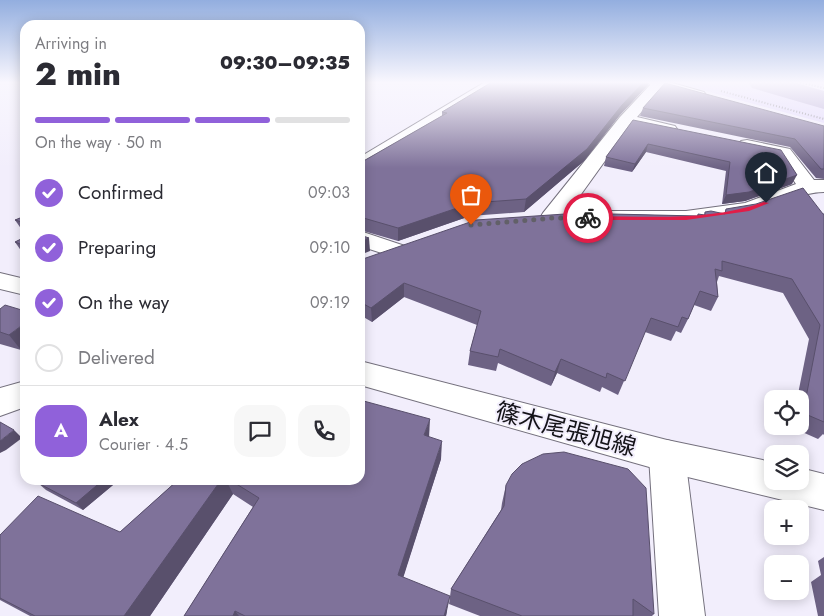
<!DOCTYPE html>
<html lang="en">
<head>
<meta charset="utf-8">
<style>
	:root { --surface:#fff; --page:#f7f7f7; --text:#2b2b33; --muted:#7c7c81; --line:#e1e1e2; --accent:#9061da }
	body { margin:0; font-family:Jost,"Noto Sans JP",sans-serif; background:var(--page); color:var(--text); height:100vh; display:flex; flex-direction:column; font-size:19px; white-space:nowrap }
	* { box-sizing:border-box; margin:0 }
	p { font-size:16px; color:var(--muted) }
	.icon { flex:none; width:28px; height:28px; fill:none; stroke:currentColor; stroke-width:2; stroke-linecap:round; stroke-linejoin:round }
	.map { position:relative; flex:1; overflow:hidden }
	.sheet { position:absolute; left:20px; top:20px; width:345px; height:465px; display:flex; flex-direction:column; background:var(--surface); border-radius:15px; box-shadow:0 2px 12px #0003 }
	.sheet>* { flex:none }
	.buttons { position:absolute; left:764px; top:390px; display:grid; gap:10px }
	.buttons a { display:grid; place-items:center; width:45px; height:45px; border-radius:10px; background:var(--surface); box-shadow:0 2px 12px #0003; font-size:25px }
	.pin { position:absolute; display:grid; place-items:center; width:42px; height:42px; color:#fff; margin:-51px -21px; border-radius:50% 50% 50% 0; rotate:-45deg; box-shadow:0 0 5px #0007 }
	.pin .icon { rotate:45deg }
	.courier { position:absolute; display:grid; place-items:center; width:50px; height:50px; margin:-25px; border:4px solid #e11d48; border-radius:50%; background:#fff; color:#222; box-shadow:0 1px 6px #0007 }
	.head em { font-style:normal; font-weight:800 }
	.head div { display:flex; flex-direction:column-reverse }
	.head { display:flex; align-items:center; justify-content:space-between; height:85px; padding:0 15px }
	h1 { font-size:32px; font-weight:800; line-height:38px }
	.bar { display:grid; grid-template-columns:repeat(4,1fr); gap:8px 5px; align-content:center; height:60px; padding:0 15px }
	.bar i { height:6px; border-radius:4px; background:var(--line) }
	.bar .active { background:var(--accent) }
	.bar p { grid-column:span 4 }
	.line { display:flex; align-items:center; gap:12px; padding:0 15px; border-top:1px solid var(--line) }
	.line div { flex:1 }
	.round { display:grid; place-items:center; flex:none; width:52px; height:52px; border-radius:15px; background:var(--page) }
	ol { padding:0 15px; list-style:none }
	li { display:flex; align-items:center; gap:15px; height:55px }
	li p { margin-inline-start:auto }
	li .icon { padding:5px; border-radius:50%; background:var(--accent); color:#fff; stroke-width:4 }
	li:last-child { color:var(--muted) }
	li i { width:28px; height:28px; border:2px solid var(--line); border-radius:50% }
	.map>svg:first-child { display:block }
	.green { fill:#e2d8fb }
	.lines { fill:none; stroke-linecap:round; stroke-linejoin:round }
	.river { fill:#b3a6d1; fill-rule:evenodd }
	.street-casing { stroke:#74707d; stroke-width:2 }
	.secondary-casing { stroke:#74707d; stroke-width:2 }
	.path { stroke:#84828b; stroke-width:2; stroke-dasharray:1 2; stroke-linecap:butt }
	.street { fill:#fff; fill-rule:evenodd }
	.secondary { fill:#fff; fill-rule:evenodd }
	.wall { fill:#6d6284 }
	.shaded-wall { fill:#59506c }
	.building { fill:#7f729a; stroke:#59506c }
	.route { fill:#e11d48 }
	.done { stroke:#626068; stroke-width:5; stroke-dasharray:0 9 }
	.labels { text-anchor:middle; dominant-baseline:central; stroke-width:4; stroke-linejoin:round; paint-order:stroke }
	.near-street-label { font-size:24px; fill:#141318; stroke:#f2eefc }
</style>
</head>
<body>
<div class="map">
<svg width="824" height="616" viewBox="0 0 824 616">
	<rect width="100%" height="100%" fill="#f2eefc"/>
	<polygon class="green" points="673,82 779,82 824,91 824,123"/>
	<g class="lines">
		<polygon class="river" points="748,82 793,82 824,91 824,109 752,88"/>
		<g class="street-casing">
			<g id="street">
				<polygon points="485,82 501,82 367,169 360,171 360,157"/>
				<path d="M648 82H669L704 92 706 95 699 99 662 88 637 117 675 126 677 129 675 132 669 134 630 126 569 211H686L745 203 796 184 778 157 741 149 738 145 741 141 747 140 790 149 814 180H824V192C797 192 775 211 748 215 683 228 617 225 551 225L543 223 540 218 543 213 620 117 650 85Z"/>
				<polygon points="360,231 405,246 409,251 405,256 397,258 360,246"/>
				<polygon points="25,381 25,407 0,416 0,388"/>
				<polygon points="667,440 680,444 685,456 705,616 659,616 649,456 654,444"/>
			</g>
		</g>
		<g class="secondary-casing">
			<g id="secondary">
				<polygon points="0,273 25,279 25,295 0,289"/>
				<polygon points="360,361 667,440 772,462 772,481 800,481 800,468 824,474 824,510 667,472 360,385"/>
			</g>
		</g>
		<g class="path">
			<polyline points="797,82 824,88"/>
			<polyline points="721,91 824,119"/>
		</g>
		<use href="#street" class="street"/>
		<use href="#secondary" class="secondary"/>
	</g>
	<g class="wall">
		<polygon points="648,85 619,116 584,161 524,212 470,216 398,241 360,230 360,163 442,116 442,112"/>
		<polygon points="643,108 824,126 824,179 816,178 790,147 640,116"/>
		<polygon points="633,120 792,184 745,201 722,204 726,171 646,152 632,172 604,166 606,157"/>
		<polygon points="726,209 824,214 824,435 823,434 818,439 791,427 791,426 800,426 800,399 797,399 809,339 783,293 719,276 717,282 718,297 711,311 694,305 688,319 681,333 676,331 671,341 645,332 618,395 602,387 600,392 557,373 551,386 498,363 496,371 468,365 470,351 477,325 404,297 372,322 360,315 360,260 592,219 610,221 612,214 697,216 698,214 704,215 705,212 724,214"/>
		<polygon points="25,216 25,231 22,230 15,220"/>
		<polygon points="25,237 25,254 22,252 15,242"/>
		<polygon points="0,309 21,350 0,344"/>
		<polygon points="429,437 441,459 403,577 447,611 446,616 184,616 253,507 233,494 150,616 30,616 0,600 0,535 120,532 178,480 360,480"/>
		<polygon points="119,480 83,510 46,490 38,483"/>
		<polygon points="506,485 654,614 652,616 480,616 449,604 451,589 501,510 502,503"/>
		<polygon points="824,557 824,616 818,616 811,582 821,575 818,561"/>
	</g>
	<g class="shaded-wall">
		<polygon points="644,82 648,82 648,85 619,116 584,161 524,212 526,199 622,105"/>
		<polygon points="648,144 646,152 632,172 635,164"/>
		<polygon points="797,175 792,184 745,201 722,204 726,195"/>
		<polygon points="472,203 470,216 398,241 398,228"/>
		<polygon points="369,238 370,251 360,255 360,241"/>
		<polygon points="404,283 404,297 372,322 371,308"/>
		<polygon points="25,323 25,347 21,350 9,335"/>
		<polygon points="561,359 557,373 551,386 555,372"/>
		<polygon points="430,419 429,438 424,435"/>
		<polygon points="14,430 22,438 6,450 0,453 0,441"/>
		<polygon points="442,441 441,459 399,591 398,575"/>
		<polygon points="103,480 119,480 83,510 76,503"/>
		<polygon points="221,480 226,480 233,494 150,616 124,616"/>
		<polygon points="450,596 446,616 444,616"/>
		<polygon points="235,611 239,616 233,616"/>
	</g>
	<g class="building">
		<polygon points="492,82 644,82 622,105 587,149 526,199 472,203 398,228 360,217 360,163 447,113 442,112"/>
		<polygon points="665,83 824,126 824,169 821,169 795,139 643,108"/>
		<polygon points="633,120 781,150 797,175 749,192 726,195 730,162 648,144 635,164 606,157"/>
		<polygon points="803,188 823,214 824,214 824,422 803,413 820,325 792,279 722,261 722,271 715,269 718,297 700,291 688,319 682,317 678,327 651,318 625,381 607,373 606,378 561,359 555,372 500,349 498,357 470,351 481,311 404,283 371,308 360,302 360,260 476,220 565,214 592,219 593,216 611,221 612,214 698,216 698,214 705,215 705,212 711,211 725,214 726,209 756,204"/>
		<polygon points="25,216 25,223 15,220"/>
		<polygon points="360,235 369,238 360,241"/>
		<polygon points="25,237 25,246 15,242"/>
		<polygon points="5,305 25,311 25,323 9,335 0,332 0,309"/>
		<polygon points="360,400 430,419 424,435 442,441 398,575 450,596 444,616 245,616 235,611 233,616 184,616 259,498 230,480 360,480"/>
		<polygon points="0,422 14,430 0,441"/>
		<polygon points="564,452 628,469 646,488 654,614 633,599 633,616 522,616 451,589 504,506 506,485 512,474 522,464 543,454"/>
		<polygon points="41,480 103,480 76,503 38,483"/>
		<polygon points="178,480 221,480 124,616 35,616 0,598 0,535 38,496 120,532"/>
	</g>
	<linearGradient id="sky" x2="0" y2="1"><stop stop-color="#93aedf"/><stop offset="0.49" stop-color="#f9f7fe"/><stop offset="1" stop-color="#f9f7fe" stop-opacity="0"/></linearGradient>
	<rect width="824" height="168" fill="url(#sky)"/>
	<path class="route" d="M764 202 769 203 749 211 686 220H588L585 218 588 216C646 216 709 222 764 202Z"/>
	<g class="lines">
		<polyline class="done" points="471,225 553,218 588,218"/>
	</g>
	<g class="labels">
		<g class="near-street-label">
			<text transform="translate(566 429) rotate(15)">篠木尾張旭線</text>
		</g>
	</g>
</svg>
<div class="buttons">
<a><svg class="icon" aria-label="locate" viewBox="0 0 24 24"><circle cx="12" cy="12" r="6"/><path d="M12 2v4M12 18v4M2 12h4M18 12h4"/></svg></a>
<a><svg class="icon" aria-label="layers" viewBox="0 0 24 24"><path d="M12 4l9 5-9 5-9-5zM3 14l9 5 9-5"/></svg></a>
<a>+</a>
<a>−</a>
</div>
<div class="pin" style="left:471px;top:225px;background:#ea580c"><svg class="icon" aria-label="bag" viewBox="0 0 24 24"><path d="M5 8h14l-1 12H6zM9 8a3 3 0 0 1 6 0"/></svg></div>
<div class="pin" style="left:766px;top:203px;background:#1f2937"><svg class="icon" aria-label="home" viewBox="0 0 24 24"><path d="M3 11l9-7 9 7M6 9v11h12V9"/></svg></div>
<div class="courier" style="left:588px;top:218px"><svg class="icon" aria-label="bike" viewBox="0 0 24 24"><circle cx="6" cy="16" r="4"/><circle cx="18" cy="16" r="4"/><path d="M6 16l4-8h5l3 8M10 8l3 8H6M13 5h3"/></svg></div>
<section class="sheet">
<div class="head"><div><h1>2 min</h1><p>Arriving in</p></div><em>09:30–09:35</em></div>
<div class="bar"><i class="active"></i><i class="active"></i><i class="active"></i><i></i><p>On the way · 50 m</p></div>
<ol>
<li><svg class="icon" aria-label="check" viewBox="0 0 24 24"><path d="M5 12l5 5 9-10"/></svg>Confirmed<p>09:03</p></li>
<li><svg class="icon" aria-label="check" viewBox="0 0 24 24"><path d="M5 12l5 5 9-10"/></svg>Preparing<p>09:10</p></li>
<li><svg class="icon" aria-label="check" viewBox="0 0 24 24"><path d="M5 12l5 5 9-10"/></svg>On the way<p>09:19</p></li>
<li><i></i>Delivered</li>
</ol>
<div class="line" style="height:90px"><b class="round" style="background:var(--accent);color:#fff">A</b><div><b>Alex</b><p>Courier · 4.5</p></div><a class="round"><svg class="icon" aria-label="chat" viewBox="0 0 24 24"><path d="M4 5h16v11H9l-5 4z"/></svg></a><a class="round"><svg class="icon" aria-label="phone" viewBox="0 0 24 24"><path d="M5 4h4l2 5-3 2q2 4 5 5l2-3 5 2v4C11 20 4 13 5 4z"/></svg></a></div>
</section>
</div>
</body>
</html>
